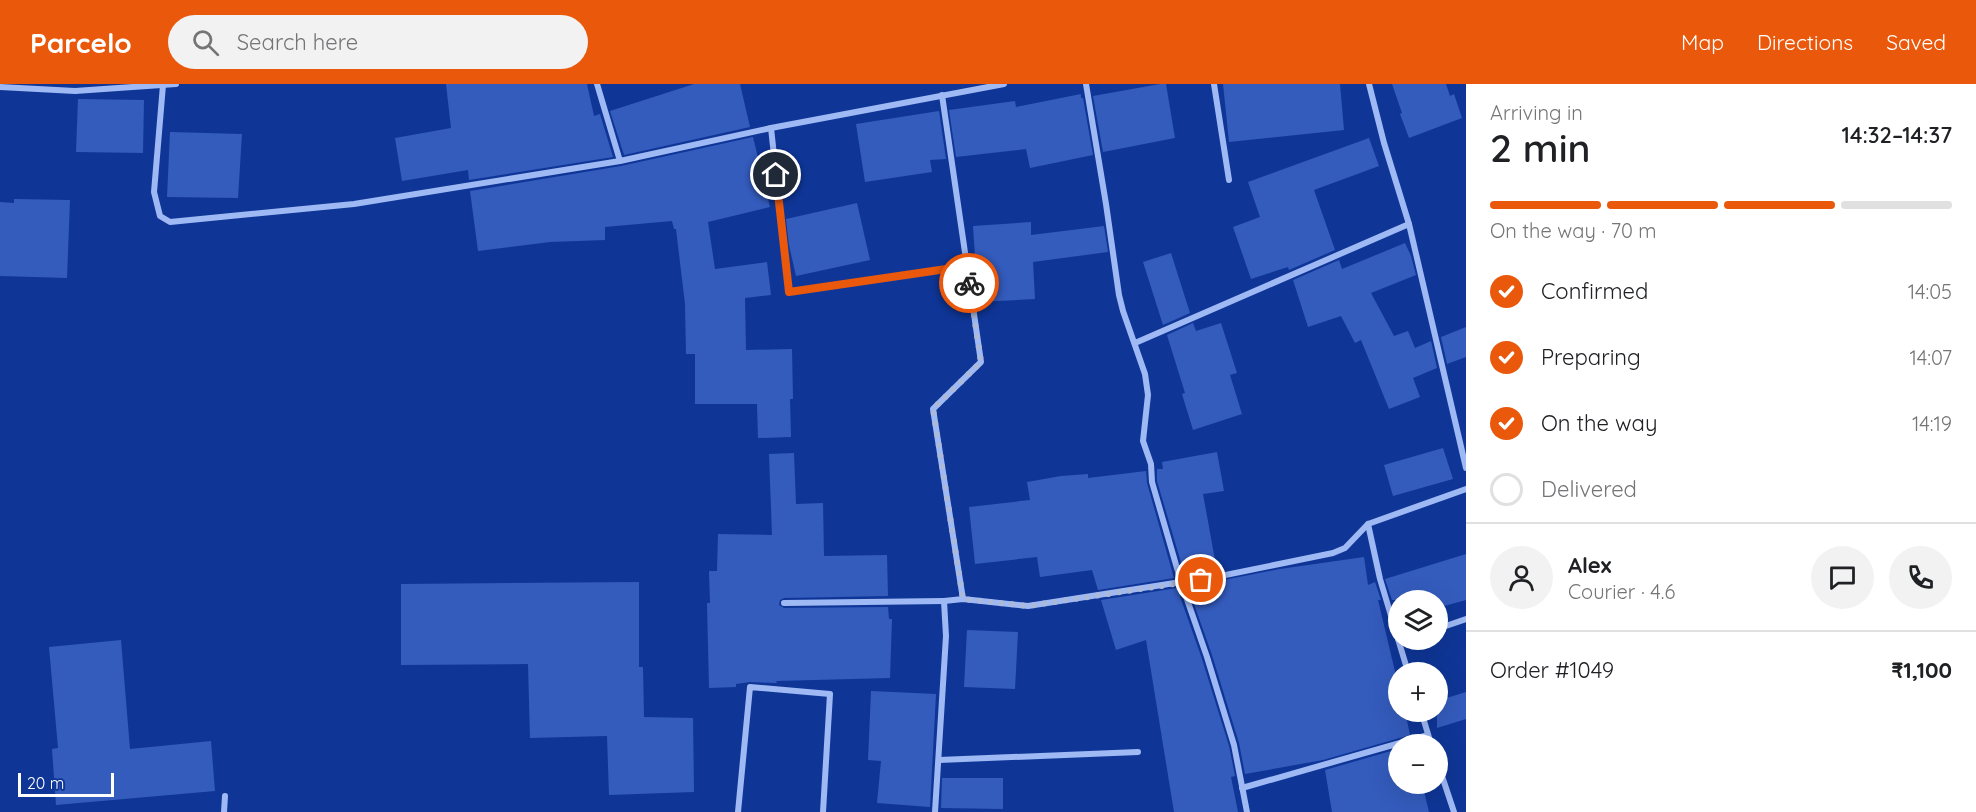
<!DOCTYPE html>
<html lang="en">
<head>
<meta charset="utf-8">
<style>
	:root { --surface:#fff; --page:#f2f2f2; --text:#202124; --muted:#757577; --line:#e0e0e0; --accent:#ea580c }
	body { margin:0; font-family:Quicksand,sans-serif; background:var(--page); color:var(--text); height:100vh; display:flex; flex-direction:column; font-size:22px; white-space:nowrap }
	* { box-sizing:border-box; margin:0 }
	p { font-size:20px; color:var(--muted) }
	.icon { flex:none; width:33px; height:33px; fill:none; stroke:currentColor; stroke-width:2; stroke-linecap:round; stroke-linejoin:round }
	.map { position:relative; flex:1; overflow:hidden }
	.side { display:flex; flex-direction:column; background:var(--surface); width:510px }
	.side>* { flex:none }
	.fabs { position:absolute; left:1388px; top:506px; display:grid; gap:12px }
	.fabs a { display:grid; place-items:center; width:60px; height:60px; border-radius:50%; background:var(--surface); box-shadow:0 6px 24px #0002; font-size:30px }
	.scale { position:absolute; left:18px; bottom:15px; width:96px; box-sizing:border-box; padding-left:6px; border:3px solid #fff; border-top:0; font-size:16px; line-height:21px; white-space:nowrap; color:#fff; -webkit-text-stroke:4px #0f3697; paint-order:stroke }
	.pin { position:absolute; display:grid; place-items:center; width:51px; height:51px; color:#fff; margin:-26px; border:3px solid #fff; border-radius:50%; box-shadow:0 2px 6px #0007 }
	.courier { position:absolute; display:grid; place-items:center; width:60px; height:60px; margin:-30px; border:4px solid #ea580c; border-radius:50%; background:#fff; color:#222; box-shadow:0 2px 8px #0007 }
	.overview em { font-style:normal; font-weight:600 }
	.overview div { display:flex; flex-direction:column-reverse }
	.overview { display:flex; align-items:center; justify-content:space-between; height:102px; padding:0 24px }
	h1 { font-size:39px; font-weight:600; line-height:45px }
	.bar { display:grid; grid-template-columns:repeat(4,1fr); gap:9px 6px; align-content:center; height:72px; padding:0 24px }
	.bar i { height:8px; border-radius:4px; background:var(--line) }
	.bar .current { background:var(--accent) }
	.bar p { grid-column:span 4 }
	.line { display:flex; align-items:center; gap:15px; padding:0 24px; border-top:2px solid var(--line) }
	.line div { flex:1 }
	.round { display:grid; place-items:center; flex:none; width:63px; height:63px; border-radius:32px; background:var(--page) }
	ol { padding:0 24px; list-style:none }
	li { display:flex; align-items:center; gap:18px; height:66px }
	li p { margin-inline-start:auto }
	li .icon { padding:6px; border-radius:50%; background:var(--accent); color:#fff; stroke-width:4 }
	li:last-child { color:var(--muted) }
	li i { width:33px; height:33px; border:3px solid var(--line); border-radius:50% }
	header { display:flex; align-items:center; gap:36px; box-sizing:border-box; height:84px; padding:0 30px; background:var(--accent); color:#fff }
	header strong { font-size:28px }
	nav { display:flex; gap:33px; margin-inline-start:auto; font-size:21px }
	.search { width:420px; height:54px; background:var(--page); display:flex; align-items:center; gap:15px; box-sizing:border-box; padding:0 21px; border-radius:33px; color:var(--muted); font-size:22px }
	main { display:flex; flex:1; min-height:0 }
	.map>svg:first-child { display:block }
	.building { fill:#345cbd }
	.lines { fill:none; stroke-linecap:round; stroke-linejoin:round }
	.minor { stroke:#9fb9f4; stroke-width:6 }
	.done { stroke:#abb9db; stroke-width:6; stroke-dasharray:0 10.8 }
	.route { stroke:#ea580c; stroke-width:8 }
</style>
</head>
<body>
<header>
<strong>Parcelo</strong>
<div class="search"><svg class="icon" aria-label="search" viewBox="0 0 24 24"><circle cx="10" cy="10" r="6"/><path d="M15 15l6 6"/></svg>Search here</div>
<nav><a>Map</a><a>Directions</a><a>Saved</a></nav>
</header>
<main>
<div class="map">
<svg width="1466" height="728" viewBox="0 0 1466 728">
	<rect width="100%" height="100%" fill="#0f3697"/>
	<g class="building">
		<polygon points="446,0 587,0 594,32 600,30 613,73 469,96 468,86 402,97 395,54 451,44"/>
		<polygon points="694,0 740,0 750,43 624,71 610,27"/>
		<polygon points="1160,0 1166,0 1175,54 1103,68 1093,12"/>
		<polygon points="1223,0 1340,0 1344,46 1229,58"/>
		<polygon points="1392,0 1446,0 1450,12 1454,10 1462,34 1409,54 1400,30 1402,29"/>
		<polygon points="1081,10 1081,14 1083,14 1093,71 1030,84 1026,65 956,73 949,26 1015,17 1016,23"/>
		<polygon points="78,15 144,16 143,69 76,68"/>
		<polygon points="939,27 946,75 930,76 932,88 865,98 856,40"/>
		<polygon points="170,48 242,50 238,114 167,113"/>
		<polygon points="753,53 770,123 708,138 715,185 767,178 771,211 745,214 746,266 792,265 793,315 790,315 791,353 758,354 757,320 695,320 695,270 686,270 685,220 676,145 674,145 672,137 605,143 605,156 550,158 478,167 470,107 621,82"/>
		<polygon points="1369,54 1379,82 1314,106 1335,166 1289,186 1288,183 1251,195 1233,143 1260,133 1248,98"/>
		<polygon points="14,115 70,116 67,194 0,192 0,118 14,119"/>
		<polygon points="857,119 870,176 796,192 789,161 786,135"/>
		<polygon points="1031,138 1031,151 1104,142 1108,168 1033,178 1035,215 978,218 973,142"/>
		<polygon points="1405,159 1411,172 1416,191 1371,209 1394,252 1408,247 1415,264 1431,257 1437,284 1413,294 1420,313 1389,325 1361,256 1355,259 1341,232 1308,243 1293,196 1339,176 1342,185"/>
		<polygon points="1171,169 1190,229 1163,241 1143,178"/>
		<polygon points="1193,239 1196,247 1221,239 1237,289 1230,291 1242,330 1193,346 1182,310 1185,309 1167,251"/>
		<polygon points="1466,243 1466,273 1447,280 1441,253"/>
		<polygon points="1443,364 1453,395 1393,412 1384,381"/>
		<polygon points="1217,368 1224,407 1203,410 1217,487 1185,492 1157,397 1157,385 1163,385 1162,378"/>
		<polygon points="794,369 796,420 823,419 824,472 887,471 888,512 784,514 780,516 779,521 784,524 888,523 889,535 892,535 890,594 776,597 777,599 750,598 736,600 736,603 709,604 707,519 710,519 709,487 717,487 718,450 772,451 769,370"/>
		<polygon points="1146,387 1147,399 1174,494 1098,506 1092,486 1040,493 1037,473 975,480 969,423 1030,416 1027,398 1061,392 1088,390 1088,394"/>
		<polygon points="1466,470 1466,516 1437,524 1437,516 1392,516 1385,495"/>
		<polygon points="1364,473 1368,501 1375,498 1381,516 1378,516 1398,600 1398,630 1405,627 1410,651 1323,676 1245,690 1239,659 1212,571 1188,503 1280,485"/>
		<polygon points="639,498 639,583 643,583 644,633 693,634 694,708 609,711 607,652 530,654 528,580 401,581 401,500"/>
		<polygon points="1177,504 1202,575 1229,662 1235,692 1231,693 1238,728 1174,728 1146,556 1116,566 1101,516"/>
		<polygon points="967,546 1018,548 1015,605 964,603"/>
		<polygon points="121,556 130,665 211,657 215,707 56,721 52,665 58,664 49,563"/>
		<polygon points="871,607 936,610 930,723 877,719 881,677 868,676"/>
		<polygon points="1466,608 1466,635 1437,644 1437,617"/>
		<polygon points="1398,665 1398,699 1422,699 1429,728 1332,728 1325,686"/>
		<polygon points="942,694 1003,694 1003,725 941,724"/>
	</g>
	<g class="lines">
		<g class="minor">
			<polyline points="597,0 620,77"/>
			<polyline points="1086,0 1106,120 1119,211 1123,227 1145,290 1148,311 1143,357 1151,380 1152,398 1181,498 1201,496 1333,469 1345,464 1368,440"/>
			<polyline points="1214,0 1229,96"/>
			<polyline points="1369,0 1384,59 1409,140 1466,384"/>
			<polyline points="163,1 154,108 160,132 170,138 354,120 620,77 771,44 1004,0"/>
			<polyline points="0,3 75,7 176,0"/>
			<polyline points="942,11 981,278 933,325 963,515"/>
			<polyline points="771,44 789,208 967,182"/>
			<polyline points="1135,259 1409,140"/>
			<polyline points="784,519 944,517"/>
			<polyline points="1437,545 1466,535"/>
			<polyline points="1398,555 1380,495 1368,440 1466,405"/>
			<polyline points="1398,555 1408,588"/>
			<polyline points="1421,627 1431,660"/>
			<polyline points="939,676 1138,668"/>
			<polyline points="1437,677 1454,728"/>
			<polyline points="1242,704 1428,651"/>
			<polyline points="224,728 225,712"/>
			<polyline points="738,728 750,603 830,610 823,728"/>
			<polyline points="935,728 946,552 944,517 963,515 1028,522 1181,498 1207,573 1234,661 1247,728"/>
		</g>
	</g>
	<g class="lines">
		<polyline class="done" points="969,199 981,278 933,325 963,515 1028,522 1201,496"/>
		<polyline class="route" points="776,91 789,208 967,182 969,199"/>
	</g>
</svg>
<div class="fabs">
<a><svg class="icon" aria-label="layers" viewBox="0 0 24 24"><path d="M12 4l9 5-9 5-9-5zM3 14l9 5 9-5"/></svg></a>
<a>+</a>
<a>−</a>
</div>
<div class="scale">20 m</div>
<div class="pin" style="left:1201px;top:496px;background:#ea580c"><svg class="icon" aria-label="bag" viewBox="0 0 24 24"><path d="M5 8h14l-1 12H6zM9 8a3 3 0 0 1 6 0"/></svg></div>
<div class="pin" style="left:776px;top:91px;background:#1f2937"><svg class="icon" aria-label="home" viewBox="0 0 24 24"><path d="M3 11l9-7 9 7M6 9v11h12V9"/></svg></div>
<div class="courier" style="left:969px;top:199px"><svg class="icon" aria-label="bike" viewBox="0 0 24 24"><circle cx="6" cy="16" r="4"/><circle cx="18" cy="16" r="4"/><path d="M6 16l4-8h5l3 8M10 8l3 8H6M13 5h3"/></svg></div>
</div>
<section class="side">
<div class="overview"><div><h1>2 min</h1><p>Arriving in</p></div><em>14:32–14:37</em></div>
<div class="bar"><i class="current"></i><i class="current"></i><i class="current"></i><i></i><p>On the way · 70 m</p></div>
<ol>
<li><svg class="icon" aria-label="check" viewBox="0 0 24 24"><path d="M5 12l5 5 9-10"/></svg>Confirmed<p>14:05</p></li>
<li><svg class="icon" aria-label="check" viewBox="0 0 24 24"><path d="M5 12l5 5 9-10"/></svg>Preparing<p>14:07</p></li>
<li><svg class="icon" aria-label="check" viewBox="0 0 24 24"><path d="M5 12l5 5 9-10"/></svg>On the way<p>14:19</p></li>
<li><i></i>Delivered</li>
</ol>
<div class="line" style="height:108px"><a class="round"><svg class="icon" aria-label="person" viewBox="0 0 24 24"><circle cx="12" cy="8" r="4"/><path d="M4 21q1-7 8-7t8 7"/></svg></a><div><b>Alex</b><p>Courier · 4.6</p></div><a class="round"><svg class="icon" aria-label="chat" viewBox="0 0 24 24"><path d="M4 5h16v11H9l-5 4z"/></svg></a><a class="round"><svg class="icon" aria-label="phone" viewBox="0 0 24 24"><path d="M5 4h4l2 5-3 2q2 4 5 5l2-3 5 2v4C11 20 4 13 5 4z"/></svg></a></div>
<div class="line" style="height:78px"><div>Order #1049</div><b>₹1,100</b></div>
</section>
</main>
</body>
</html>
